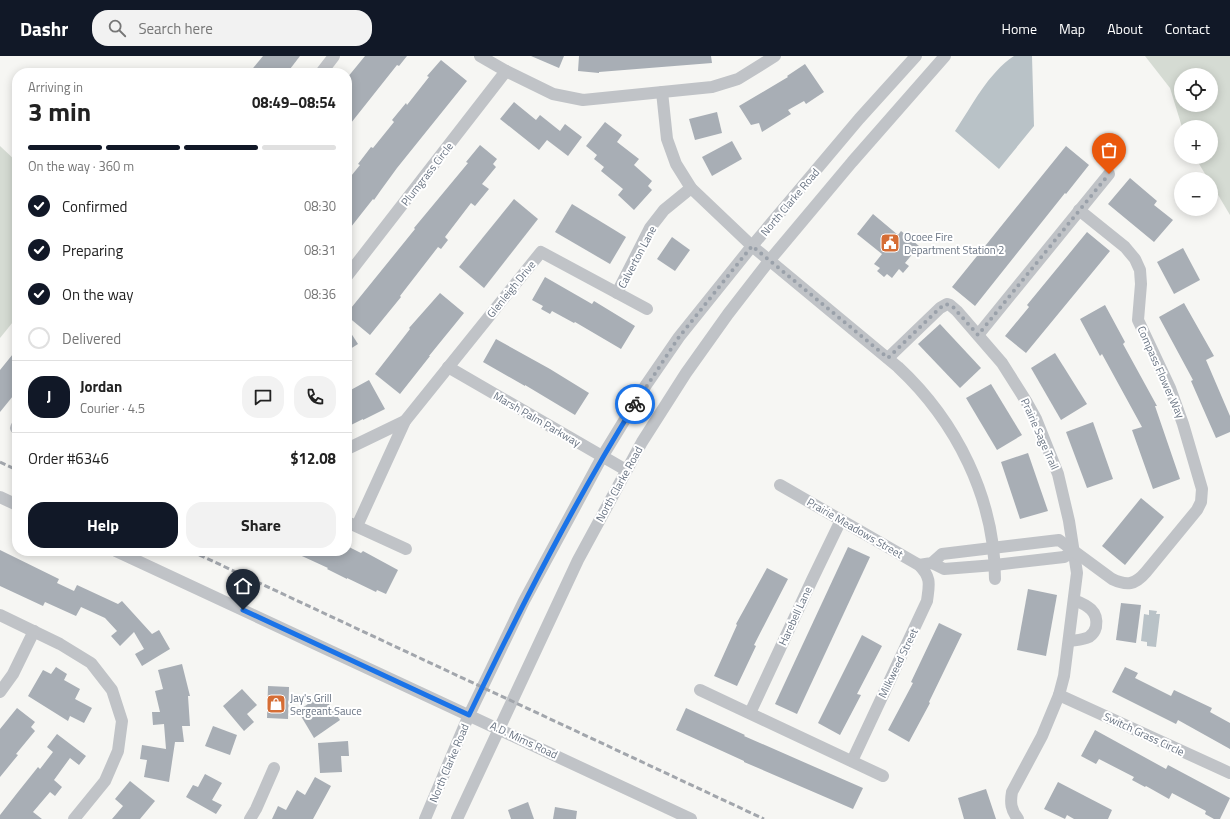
<!DOCTYPE html>
<html lang="en">
<head>
<meta charset="utf-8">
<style>
	:root { --surface:#fff; --page:#f2f2f2; --text:#222; --muted:#767676; --line:#e0e0e0; --accent:#111827 }
	body { margin:0; font-family:"Titillium Web",sans-serif; background:var(--page); color:var(--text); height:100vh; display:flex; flex-direction:column; font-size:15px; white-space:nowrap }
	* { box-sizing:border-box; margin:0 }
	p { font-size:13px; color:var(--muted) }
	.icon { flex:none; width:22px; height:22px; fill:none; stroke:currentColor; stroke-width:2; stroke-linecap:round; stroke-linejoin:round }
	.map { position:relative; flex:1; overflow:hidden }
	.sheet { position:absolute; left:12px; top:12px; width:340px; height:488px; display:flex; flex-direction:column; background:var(--surface); border-radius:16px; box-shadow:0 2px 10px #0003 }
	.sheet>* { flex:none }
	.fabs { position:absolute; left:1174px; top:12px; display:grid; gap:8px }
	.fabs a { display:grid; place-items:center; width:44px; height:44px; border-radius:50%; background:var(--surface); box-shadow:0 2px 10px #0003; font-size:20px }
	.pin { position:absolute; display:grid; place-items:center; width:34px; height:34px; color:#fff; margin:-41px -17px; border-radius:50% 50% 50% 0; rotate:-45deg; box-shadow:0 0 4px #0007 }
	.pin .icon { rotate:45deg }
	.courier { position:absolute; display:grid; place-items:center; width:40px; height:40px; margin:-20px; border:3px solid #1a73e8; border-radius:50%; background:#fff; color:#222; box-shadow:0 1px 5px #0007 }
	.overview em { font-style:normal; font-weight:700 }
	.overview div { display:flex; flex-direction:column-reverse }
	.overview { display:flex; align-items:center; justify-content:space-between; height:68px; padding:0 16px }
	h1 { font-size:26px; font-weight:700; line-height:30px }
	.bar { display:grid; grid-template-columns:repeat(4,1fr); gap:6px 4px; align-content:center; height:48px; padding:0 16px }
	.bar i { height:5px; border-radius:3px; background:var(--line) }
	.bar .current { background:var(--accent) }
	.bar p { grid-column:span 4 }
	.line { display:flex; align-items:center; gap:10px; padding:0 16px; border-top:1px solid var(--line) }
	.line div { flex:1 }
	.round { display:grid; place-items:center; flex:none; width:42px; height:42px; border-radius:16px; background:var(--page) }
	ol { padding:0 16px; list-style:none }
	li { display:flex; align-items:center; gap:12px; height:44px }
	li p { margin-inline-start:auto }
	li .icon { padding:4px; border-radius:50%; background:var(--accent); color:#fff; stroke-width:4 }
	li:last-child { color:var(--muted) }
	li i { width:22px; height:22px; border:2px solid var(--line); border-radius:50% }
	.cta { display:flex; gap:8px; margin-top:auto; padding:8px 16px }
	.cta a { flex:1; height:46px; border-radius:16px; background:var(--accent); color:#fff; font-size:16px; font-weight:700; line-height:46px; text-align:center }
	.cta a+a { background:var(--page); color:var(--text) }
	header { display:flex; align-items:center; gap:24px; box-sizing:border-box; height:56px; padding:0 20px; background:var(--accent); color:#fff }
	header strong { font-size:19px }
	nav { display:flex; gap:22px; margin-inline-start:auto; font-size:14px }
	.search { width:280px; height:36px; background:var(--page); display:flex; align-items:center; gap:10px; box-sizing:border-box; padding:0 14px; border-radius:16px; color:var(--muted); font-size:15px }
	.map>svg:first-child { display:block }
	.green { fill:#d5dbd3; fill-rule:evenodd }
	.water { fill:#b9c2c7 }
	.building { fill:#a8aeb5 }
	.lines { fill:none; stroke-linecap:round; stroke-linejoin:round }
	.minor { stroke:#c0c3c7; stroke-width:12 }
	.rail { stroke:#a2a6ac; stroke-width:3; stroke-dasharray:6 3; stroke-linecap:butt }
	.done { stroke:#9aa1aa; stroke-width:4; stroke-dasharray:0 7.2 }
	.route { stroke:#1a73e8; stroke-width:5 }
	.labels { text-anchor:middle; dominant-baseline:central; stroke-width:4; stroke-linejoin:round; paint-order:stroke }
	.street-label { font-size:11px; fill:#687382; stroke:#fff }
	.poi-label { font-size:11px; fill:#687382; stroke:#fff; text-anchor:start }
</style>
</head>
<body>
<header>
<strong>Dashr</strong>
<div class="search"><svg class="icon" aria-label="search" viewBox="0 0 24 24"><circle cx="10" cy="10" r="6"/><path d="M15 15l6 6"/></svg>Search here</div>
<nav><a>Home</a><a>Map</a><a>About</a><a>Contact</a></nav>
</header>
<div class="map">
<svg width="1230" height="763" viewBox="0 0 1230 763">
	<rect width="100%" height="100%" fill="#f6f6f3"/>
	<g class="green">
		<path d="M1145 0H1230V159L1211 127V123H1208L1195 101H1211V71H1182L1170 32ZM1181 19H1211V49H1181Z"/>
		<polygon points="0,90 17,106 17,261 0,282"/>
	</g>
	<g class="water">
		<path d="M1014 0H1032L1034 70 999 113 955 75C972 50 988 17 1014 0Z"/>
		<polygon points="1149,554 1157,555 1156,558 1160,558 1156,591 1147,590 1147,586 1141,585 1144,558 1149,559"/>
	</g>
	<g class="building">
		<polygon points="263,0 300,0 287,17 249,17"/>
		<polygon points="365,0 407,0 399,10 397,9 347,72 347,22"/>
		<polygon points="531,0 564,0 559,12"/>
		<polygon points="579,0 711,0 712,7 599,16 599,17 578,15"/>
		<polygon points="441,4 467,25 397,112 381,134 374,144 373,143 347,176 347,125 360,109 358,108 371,91 373,92 394,66 392,64 406,47 407,49 429,21 427,20"/>
		<polygon points="805,8 824,36 806,48 804,45 788,54 791,58 762,76 759,67 751,69 739,50 788,21 787,20"/>
		<polygon points="514,46 536,64 540,59 560,75 565,68 582,81 568,100 547,84 539,94 500,63"/>
		<polygon points="717,56 722,77 695,84 689,63"/>
		<polygon points="605,66 622,79 617,86 639,103 634,109 652,125 648,130 652,134 634,154 618,139 623,133 601,115 604,111 594,103 597,99 586,90"/>
		<polygon points="732,85 742,103 712,120 702,101"/>
		<polygon points="480,89 497,103 493,108 496,111 482,128 489,133 475,150 471,147 445,181 448,184 441,193 438,191 400,240 401,241 370,279 347,260 347,257 415,173 414,172 424,160 468,107 466,106"/>
		<polygon points="1066,90 1089,109 1066,138 1065,137 975,250 952,231"/>
		<polygon points="1130,122 1157,145 1154,149 1173,164 1154,186 1108,148"/>
		<polygon points="514,143 538,163 484,232 459,211"/>
		<polygon points="572,148 626,181 610,208 555,176"/>
		<polygon points="873,158 898,179 901,175 919,190 905,207 909,210 903,217 899,213 892,222 887,218 884,221 877,215 880,212 874,208 882,198 857,178"/>
		<polygon points="1087,176 1110,195 1026,297 1005,280 1029,251 1027,249"/>
		<polygon points="672,181 690,194 675,215 657,203"/>
		<polygon points="1183,192 1200,224 1174,238 1157,206"/>
		<polygon points="545,221 592,248 594,245 635,270 621,293 575,266 574,267 552,255 550,258 541,253 543,250 532,244"/>
		<polygon points="440,237 464,257 429,300 430,300 400,338 375,318 410,273 409,272"/>
		<polygon points="1184,247 1214,300 1206,304 1230,360 1230,376 1216,382 1191,325 1193,324 1159,261"/>
		<polygon points="1105,249 1125,286 1123,288 1157,350 1155,350 1180,423 1153,433 1132,374 1142,371 1102,298 1100,300 1080,263"/>
		<polygon points="940,268 981,312 960,332 918,288"/>
		<polygon points="347,271 358,288 347,295"/>
		<polygon points="496,283 550,313 589,337 575,359 525,329 525,330 483,306"/>
		<polygon points="17,293 17,344 13,340 0,356 0,314"/>
		<polygon points="1055,297 1087,348 1061,364 1031,312"/>
		<polygon points="369,324 385,353 363,364 363,363 347,371 347,336"/>
		<polygon points="991,328 1022,379 997,394 966,342"/>
		<polygon points="1093,366 1113,423 1087,432 1066,376"/>
		<polygon points="1028,397 1048,455 1020,463 1001,406"/>
		<polygon points="1141,442 1164,461 1125,509 1102,490"/>
		<polygon points="347,490 361,497 363,495 398,514 386,538 377,534 376,536 347,522 347,523 327,513 328,512 291,495 347,495"/>
		<polygon points="848,491 870,501 797,658 775,648"/>
		<polygon points="0,494 59,523 57,527 74,535 77,529 118,548 122,545 152,578 159,574 170,593 142,610 135,598 144,593 134,576 120,590 111,580 117,575 105,562 81,551 76,560 45,546 43,550 0,530"/>
		<polygon points="767,512 788,523 754,589 756,590 737,630 714,620 737,569 736,568"/>
		<polygon points="1028,533 1057,539 1046,600 1017,594"/>
		<polygon points="1121,547 1141,549 1136,587 1116,584"/>
		<polygon points="939,567 962,578 929,646 930,647 909,686 888,674 913,627 911,626"/>
		<polygon points="862,579 882,590 857,638 861,639 840,679 818,667"/>
		<polygon points="182,608 190,640 188,640 190,670 182,670 184,686 175,686 169,726 144,721 147,704 140,703 142,689 166,693 164,668 153,669 152,656 160,656 155,635 163,633 158,614"/>
		<polygon points="56,611 67,618 64,624 80,633 75,643 92,652 84,667 70,660 68,665 28,640 43,614 51,618"/>
		<polygon points="1125,611 1138,617 1135,622 1171,640 1174,634 1212,652 1210,656 1230,667 1230,693 1178,664 1176,668 1112,636"/>
		<polygon points="268,630 289,631 288,663 267,662"/>
		<polygon points="242,633 257,649 247,658 254,666 244,675 223,650"/>
		<polygon points="322,638 340,664 314,682 298,655"/>
		<polygon points="17,652 35,666 31,671 35,675 16,698 18,699 0,721 0,673"/>
		<polygon points="686,652 745,679 744,680 863,732 853,753 744,706 744,705 676,674"/>
		<polygon points="213,670 237,679 230,699 205,690"/>
		<polygon points="1095,674 1166,713 1168,709 1230,742 1220,763 1214,763 1205,758 1206,755 1172,737 1169,743 1146,730 1145,731 1132,724 1134,721 1099,703 1096,708 1081,700"/>
		<polygon points="57,678 86,700 79,709 70,702 54,724 62,731 55,740 50,736 33,756 42,763 0,763 0,759 18,736 38,711 40,713 53,696 47,691"/>
		<polygon points="348,685 349,700 341,700 342,716 320,717 318,687"/>
		<polygon points="205,718 222,727 212,744 222,749 216,758 186,741 193,729 198,731"/>
		<polygon points="315,721 331,730 313,763 272,763 278,750 286,754 297,734 305,739"/>
		<polygon points="130,725 155,745 140,763 112,763 123,750 115,743"/>
		<polygon points="1058,726 1112,754 1108,763 1074,763 1067,759 1065,763 1044,753"/>
		<polygon points="986,733 996,763 964,763 958,742"/>
		<polygon points="528,746 534,763 511,763 508,754"/>
		<polygon points="555,751 577,755 576,763 553,763"/>
	</g>
	<g class="lines">
		<g class="minor">
			<polyline points="480,0 506,15 553,38 583,44 712,31 738,23 775,0"/>
			<polyline points="321,17 334,0"/>
			<path d="M662 36 667 83 676 108 691 132 752 190 898 311C956 365 995 442 995 523"/>
			<polyline points="347,220 506,15"/>
			<polyline points="617,237 650,172 664,154 691,132"/>
			<polyline points="978,279 1109,118"/>
			<path d="M888 302 940 252 947 248 950 249 957 255 1002 307 1026 345 1036 363 1058 418 1069 465 1077 517 1064 620 1059 639 1042 680 1012 736C1010 747 1011 754 1018 763"/>
			<polyline points="448,311 626,414"/>
			<polyline points="16,372 17,370"/>
			<polyline points="347,393 405,365"/>
			<path d="M780 429 919 509C932 522 929 529 927 545L852 705"/>
			<polyline points="0,441 17,449"/>
			<polyline points="347,466 406,493"/>
			<polyline points="357,470 405,365 541,196 647,253"/>
			<polyline points="116,495 691,763"/>
			<polyline points="932,507 944,513 995,509 1064,501 1074,495"/>
			<path d="M919 509 932 507 942 498 1059 484 1112 523C1127 530 1135 529 1146 516L1197 454 1201 446 1202 433 1183 368 1170 332 1138 264 1141 228 1140 214 1135 203 1125 191 1079 154"/>
			<polyline points="0,559 60,588 91,607 112,634 122,665 118,695 105,725 74,763"/>
			<path d="M1070 585C1076 584 1083 584 1089 581 1092 579 1095 575 1096 571 1099 555 1087 549 1074 544"/>
			<polyline points="700,634 883,720"/>
			<polyline points="0,636 13,618 34,575"/>
			<polyline points="1059,639 1230,717"/>
			<polyline points="750,657 812,524 841,464"/>
			<polyline points="250,763 256,753 274,712"/>
			<polyline points="425,763 469,659 524,545 602,401 646,329 679,281 752,190 859,63 916,0"/>
			<polyline points="457,763 578,504 642,386 686,317 728,258 769,205 852,106 945,0"/>
		</g>
		<g class="rail">
			<polyline points="0,406 17,414"/>
			<polyline points="191,495 764,763"/>
		</g>
	</g>
	<g class="lines">
		<polyline class="done" points="635,348 679,281 752,190 888,302 940,252 946,248 953,251 978,279 1109,118"/>
		<path class="route" d="M243 554 469 659C520 553 573 448 635 348"/>
	</g>
	<defs>
		<g id="civic-square" transform="scale(1)"><rect x="-9" y="-9" width="18" height="18" rx="4" fill="#d56d35" stroke="#fff"/><path d="M-.6-6.5H3V-4.5H.6V-3L4-1V1h2V6H-6V1h2V-1L-.6-3ZM-1.2 2.5V6h2.4V2.5Z" fill="#fff"/></g>
		<g id="shop-square" transform="scale(1)"><rect x="-9" y="-9" width="18" height="18" rx="4" fill="#d56d35" stroke="#fff"/><path d="M-5-2.5h2.3a2.7 3.5 0 0 1 5.4 0H5L5.5 6h-11ZM-1.5-2.5h3a1.5 2.3 0 0 0-3 0Z" fill="#fff"/></g>
	</defs>
	<g fill-rule="evenodd">
		<use href="#civic-square" x="890" y="187"/>
		<use href="#shop-square" x="276" y="648"/>
	</g>
	<g class="labels">
		<g class="street-label">
			<text transform="translate(427 118) rotate(-52)">Plumgrass Circle</text>
			<text transform="translate(790 146) rotate(-50)">North Clarke Road</text>
			<text transform="translate(637 201) rotate(-62)">Calverton Lane</text>
			<text transform="translate(511 233) rotate(-51)">Glenleigh Drive</text>
			<text transform="translate(1161 316) rotate(66)">Compass Flower Way</text>
			<text transform="translate(537 363) rotate(30)">Marsh Palm Parkway</text>
			<text transform="translate(1040 378) rotate(66)">Prairie Sage Trail</text>
			<text transform="translate(619 428) rotate(-61)">North Clarke Road</text>
			<text transform="translate(855 472) rotate(30)">Prairie Meadows Street</text>
			<text transform="translate(795 560) rotate(-65)">Harebell Lane</text>
			<text transform="translate(898 607) rotate(-64)">Milkweed Street</text>
			<text transform="translate(1144 678) rotate(25)">Switch Grass Circle</text>
			<text transform="translate(524 684) rotate(25)">A.D. Mims Road</text>
			<text transform="translate(449 707) rotate(-67)">North Clarke Road</text>
		</g>
		<g class="poi-label">
			<text x="904" y="181">Ocoee Fire<tspan x="904" dy="13">Department Station 2</tspan></text>
			<text x="290" y="642">Jay's Grill<tspan x="290" dy="13">Sergeant Sauce</tspan></text>
		</g>
	</g>
</svg>
<div class="fabs">
<a><svg class="icon" aria-label="locate" viewBox="0 0 24 24"><circle cx="12" cy="12" r="6"/><path d="M12 2v4M12 18v4M2 12h4M18 12h4"/></svg></a>
<a>+</a>
<a>−</a>
</div>
<div class="pin" style="left:1109px;top:118px;background:#ea580c"><svg class="icon" aria-label="bag" viewBox="0 0 24 24"><path d="M5 8h14l-1 12H6zM9 8a3 3 0 0 1 6 0"/></svg></div>
<div class="pin" style="left:243px;top:554px;background:#1f2937"><svg class="icon" aria-label="home" viewBox="0 0 24 24"><path d="M3 11l9-7 9 7M6 9v11h12V9"/></svg></div>
<div class="courier" style="left:635px;top:348px"><svg class="icon" aria-label="bike" viewBox="0 0 24 24"><circle cx="6" cy="16" r="4"/><circle cx="18" cy="16" r="4"/><path d="M6 16l4-8h5l3 8M10 8l3 8H6M13 5h3"/></svg></div>
<section class="sheet">
<div class="overview"><div><h1>3 min</h1><p>Arriving in</p></div><em>08:49–08:54</em></div>
<div class="bar"><i class="current"></i><i class="current"></i><i class="current"></i><i></i><p>On the way · 360 m</p></div>
<ol>
<li><svg class="icon" aria-label="check" viewBox="0 0 24 24"><path d="M5 12l5 5 9-10"/></svg>Confirmed<p>08:30</p></li>
<li><svg class="icon" aria-label="check" viewBox="0 0 24 24"><path d="M5 12l5 5 9-10"/></svg>Preparing<p>08:31</p></li>
<li><svg class="icon" aria-label="check" viewBox="0 0 24 24"><path d="M5 12l5 5 9-10"/></svg>On the way<p>08:36</p></li>
<li><i></i>Delivered</li>
</ol>
<div class="line" style="height:72px"><b class="round" style="background:var(--accent);color:#fff">J</b><div><b>Jordan</b><p>Courier · 4.5</p></div><a class="round"><svg class="icon" aria-label="chat" viewBox="0 0 24 24"><path d="M4 5h16v11H9l-5 4z"/></svg></a><a class="round"><svg class="icon" aria-label="phone" viewBox="0 0 24 24"><path d="M5 4h4l2 5-3 2q2 4 5 5l2-3 5 2v4C11 20 4 13 5 4z"/></svg></a></div>
<div class="line" style="height:52px"><div>Order #6346</div><b>$12.08</b></div>
<div class="cta"><a>Help</a><a>Share</a></div>
</section>
</div>
</body>
</html>
